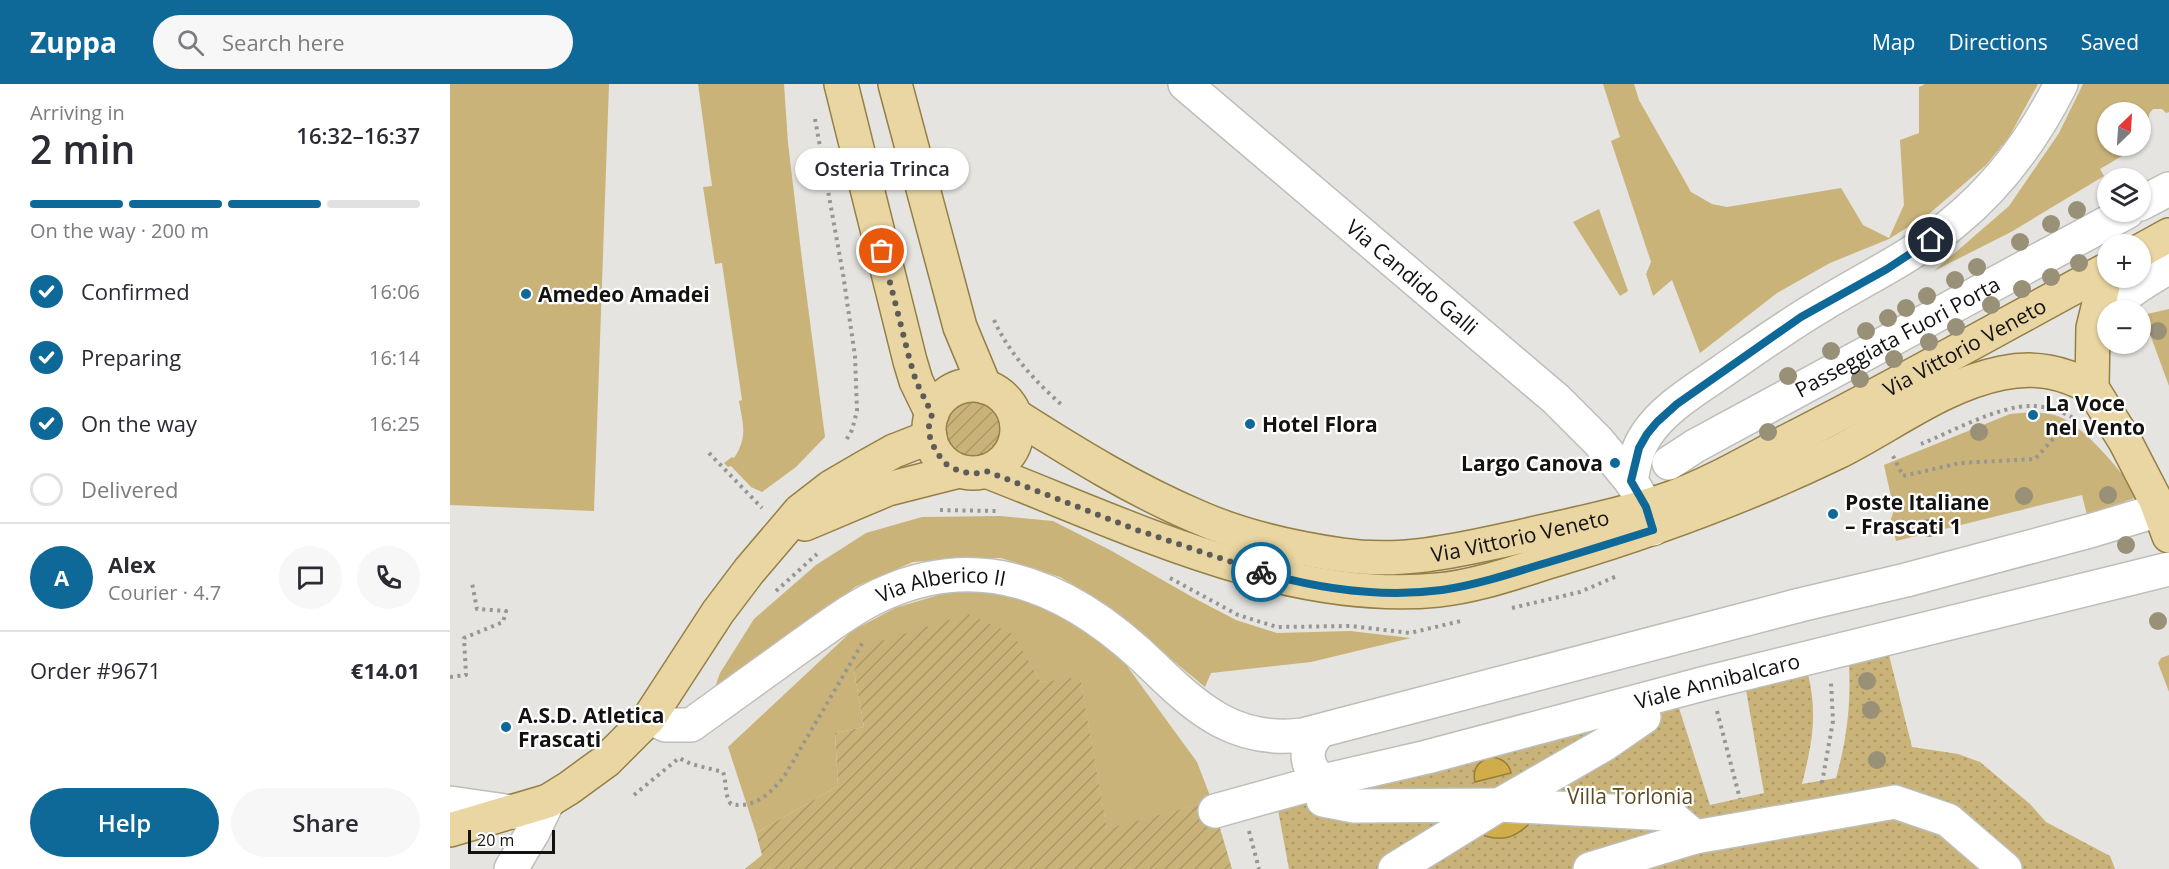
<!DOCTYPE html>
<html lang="en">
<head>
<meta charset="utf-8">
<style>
	:root { --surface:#fff; --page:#f7f7f7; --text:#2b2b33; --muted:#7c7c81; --line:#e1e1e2; --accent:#0e6898 }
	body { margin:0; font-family:"Open Sans",sans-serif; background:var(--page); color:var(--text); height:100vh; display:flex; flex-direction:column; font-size:22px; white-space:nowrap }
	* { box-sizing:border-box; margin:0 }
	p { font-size:20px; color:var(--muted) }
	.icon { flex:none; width:33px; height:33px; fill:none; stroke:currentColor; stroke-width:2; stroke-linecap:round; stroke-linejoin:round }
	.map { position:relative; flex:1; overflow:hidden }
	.panel { display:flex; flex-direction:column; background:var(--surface); width:450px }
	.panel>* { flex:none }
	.needle { width:39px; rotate:25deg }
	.buttons { position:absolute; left:1647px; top:18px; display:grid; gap:12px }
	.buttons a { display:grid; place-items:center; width:54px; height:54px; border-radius:50%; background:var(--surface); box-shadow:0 2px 4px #0004; font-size:30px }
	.scale { position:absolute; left:18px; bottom:15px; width:87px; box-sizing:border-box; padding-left:6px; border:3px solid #131211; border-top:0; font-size:16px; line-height:21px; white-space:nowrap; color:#131211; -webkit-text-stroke:4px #fff; paint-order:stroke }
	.pin { position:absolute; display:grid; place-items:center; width:51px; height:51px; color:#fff; margin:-26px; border:3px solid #fff; border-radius:50%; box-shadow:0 2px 6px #0007 }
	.courier { position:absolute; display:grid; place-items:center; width:60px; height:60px; margin:-30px; border:4px solid #0e6898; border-radius:50%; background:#fff; color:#222; box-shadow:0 2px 8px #0007 }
	.bubble { position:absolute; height:42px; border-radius:21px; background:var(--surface); box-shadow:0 2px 4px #0004; font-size:20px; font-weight:600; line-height:42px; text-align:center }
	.head em { font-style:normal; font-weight:600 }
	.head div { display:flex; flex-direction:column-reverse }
	.head { display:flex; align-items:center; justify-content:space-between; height:102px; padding:0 30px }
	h1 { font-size:39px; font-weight:600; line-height:45px }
	.bar { display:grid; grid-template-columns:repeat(4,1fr); gap:9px 6px; align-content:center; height:72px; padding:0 30px }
	.bar i { height:8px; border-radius:4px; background:var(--line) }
	.bar .on { background:var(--accent) }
	.bar p { grid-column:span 4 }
	.line { display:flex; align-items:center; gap:15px; padding:0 30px; border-top:2px solid var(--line) }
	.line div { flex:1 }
	.round { display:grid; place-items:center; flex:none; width:63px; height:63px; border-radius:32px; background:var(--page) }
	ol { padding:0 30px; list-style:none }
	li { display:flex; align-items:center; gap:18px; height:66px }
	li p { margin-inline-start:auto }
	li .icon { padding:6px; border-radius:50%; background:var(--accent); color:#fff; stroke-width:4 }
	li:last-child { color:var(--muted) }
	li i { width:33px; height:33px; border:3px solid var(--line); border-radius:50% }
	.cta { display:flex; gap:12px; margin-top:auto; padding:12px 30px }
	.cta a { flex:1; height:69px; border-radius:36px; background:var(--accent); color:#fff; font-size:24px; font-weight:600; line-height:69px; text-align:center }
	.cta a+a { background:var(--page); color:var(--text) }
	header { display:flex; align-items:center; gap:36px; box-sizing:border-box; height:84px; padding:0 30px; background:var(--accent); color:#fff }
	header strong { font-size:28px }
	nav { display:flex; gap:33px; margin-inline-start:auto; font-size:21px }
	.search { width:420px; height:54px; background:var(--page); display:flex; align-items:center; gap:15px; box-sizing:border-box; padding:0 21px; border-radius:33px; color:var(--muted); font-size:22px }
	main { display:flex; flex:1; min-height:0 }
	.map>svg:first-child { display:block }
	.grass { fill:#c9b379 }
	.park { fill:url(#park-dots) }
	.garden { fill:url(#garden-furrows) }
	.water { fill:#d0ad48; stroke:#977e38; stroke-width:1.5 }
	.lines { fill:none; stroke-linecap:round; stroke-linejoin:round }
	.minor-casing { stroke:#bebdb8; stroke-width:36 }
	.major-casing { stroke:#948047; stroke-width:36 }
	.path { stroke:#979693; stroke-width:4; stroke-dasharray:3 4.5; stroke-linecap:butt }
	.minor { stroke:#fff; stroke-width:33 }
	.major { stroke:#e9d6a2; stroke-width:33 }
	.tree { fill:#999078 }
	.done { stroke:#5d5c59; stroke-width:6; stroke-dasharray:0 10.8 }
	.route { stroke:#0e6898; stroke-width:8 }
	.poi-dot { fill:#0e6898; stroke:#fff; stroke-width:2 }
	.labels { text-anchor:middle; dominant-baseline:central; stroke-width:4.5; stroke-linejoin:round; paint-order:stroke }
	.street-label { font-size:21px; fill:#131211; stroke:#fff }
	.poi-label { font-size:21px; font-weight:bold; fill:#131211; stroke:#fff; text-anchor:start }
	.park-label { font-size:21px; fill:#5a4b22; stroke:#fff }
</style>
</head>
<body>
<header>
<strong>Zuppa</strong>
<div class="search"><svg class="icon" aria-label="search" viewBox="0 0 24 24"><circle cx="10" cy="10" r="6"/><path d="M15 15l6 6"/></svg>Search here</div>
<nav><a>Map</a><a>Directions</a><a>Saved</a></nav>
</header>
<main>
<section class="panel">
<div class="head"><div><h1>2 min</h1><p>Arriving in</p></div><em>16:32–16:37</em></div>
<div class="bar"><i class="on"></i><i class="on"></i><i class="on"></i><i></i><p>On the way · 200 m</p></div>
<ol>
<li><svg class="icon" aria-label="check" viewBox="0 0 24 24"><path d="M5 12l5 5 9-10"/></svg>Confirmed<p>16:06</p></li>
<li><svg class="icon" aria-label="check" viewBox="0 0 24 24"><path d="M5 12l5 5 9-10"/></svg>Preparing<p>16:14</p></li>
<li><svg class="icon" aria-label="check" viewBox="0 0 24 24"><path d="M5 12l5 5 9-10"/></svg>On the way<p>16:25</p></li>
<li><i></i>Delivered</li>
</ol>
<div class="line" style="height:108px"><b class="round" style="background:var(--accent);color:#fff">A</b><div><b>Alex</b><p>Courier · 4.7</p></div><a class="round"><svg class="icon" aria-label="chat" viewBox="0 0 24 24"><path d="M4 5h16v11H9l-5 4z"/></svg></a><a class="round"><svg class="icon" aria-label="phone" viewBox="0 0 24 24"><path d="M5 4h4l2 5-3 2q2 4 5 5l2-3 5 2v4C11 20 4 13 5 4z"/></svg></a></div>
<div class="line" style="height:78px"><div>Order #9671</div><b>€14.01</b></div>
<div class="cta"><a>Help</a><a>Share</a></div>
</section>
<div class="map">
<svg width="1719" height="785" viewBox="0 0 1719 785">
	<defs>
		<pattern id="park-dots" width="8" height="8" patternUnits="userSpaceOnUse" patternTransform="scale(1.5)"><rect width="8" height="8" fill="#c9b379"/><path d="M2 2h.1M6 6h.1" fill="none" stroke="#ac9968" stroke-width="1.8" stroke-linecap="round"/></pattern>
		<pattern id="garden-furrows" width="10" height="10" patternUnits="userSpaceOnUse" patternTransform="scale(1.5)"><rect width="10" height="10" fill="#c9b379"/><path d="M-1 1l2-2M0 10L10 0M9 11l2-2" fill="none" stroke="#ac9968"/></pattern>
	</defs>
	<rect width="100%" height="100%" fill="#e6e4e0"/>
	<g class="grass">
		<polygon points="0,0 159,0 144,427 0,421"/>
		<path d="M248 0H334L338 59 353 184 375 353 346 383 312 408 301 403 281 382 278 383 274 379 282 373 284 374C298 353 293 341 289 317L292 316 272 179 265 180 253 103 262 102Z"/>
		<polygon points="1153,0 1184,0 1189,16 1241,108 1262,120 1277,123 1391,104 1413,141 1439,154 1454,121 1450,56 1469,49 1469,3 1475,0 1588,0 1559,53 1536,81 1480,129 1439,155 1380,179 1327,209 1250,269 1222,196 1203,212 1196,190 1201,178 1161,57 1170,53"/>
		<polygon points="1633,0 1719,0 1719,28 1716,29 1712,25 1703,25 1699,30 1699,36 1691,33 1690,28 1658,28 1658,62 1666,62 1672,72 1650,85 1654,92 1561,148 1484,187 1559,122 1609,49"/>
		<polygon points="1149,125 1178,207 1170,212 1123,138"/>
		<polygon points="1719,225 1719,302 1693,231"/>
		<path d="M1582 328C1591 329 1602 329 1610 333 1637 344 1671 389 1690 412L1637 431 1632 411 1446 457 1441 435 1444 426 1434 381 1560 330Z"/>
		<polygon points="551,432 603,437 660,466 744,514 786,536 827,549 900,547 961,554 861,578 761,589 755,603 652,518 610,493 551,474 514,474 463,478 405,503 304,583 256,629 270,589 304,535 366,481 416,449 472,433"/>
		<polygon points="530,506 572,514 614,534 666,567 747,678 762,717 657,746 630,594 591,598 562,550 404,587 414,643 385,649 388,702 306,749 278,663 402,547 445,524 492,510"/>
		<polygon points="1719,571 1719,608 1708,579 1711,574"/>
	</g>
	<path class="park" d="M1439 571 1462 663 1508 670 1530 678 1580 720 1596 738 1660 772 1665 785H839L828 726 906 708 1229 624 1260 721 1314 709 1296 606 1358 590C1368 631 1362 660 1352 700L1386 694C1397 655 1401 620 1399 580Z"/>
	<g class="garden">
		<circle cx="524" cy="349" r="31"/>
		<polygon points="518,530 563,550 591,598 630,593 657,745 762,717 782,785 295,785 312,771 306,749 388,702 385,649 414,643 404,587 415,562"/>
	</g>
	<g class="water">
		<path d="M1041 673C1051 674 1059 679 1061 689L1025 698C1022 685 1028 677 1041 673Z"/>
		<path d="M1045 735 1077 737 1078 741C1064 754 1053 757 1035 752L1033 748Z"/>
	</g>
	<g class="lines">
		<g class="minor-casing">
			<g id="minor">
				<path id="s1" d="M735 0 1106 315 1148 357 1181 397"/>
				<polyline points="1690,120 1719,105"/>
				<path d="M1658 226C1677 208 1697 196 1719 183"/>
				<path id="s2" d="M1219 379 1245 362 1677 128"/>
				<path d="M1203 445 1196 422 1181 397C1184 380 1187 364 1197 350 1215 323 1247 305 1274 286 1306 264 1338 241 1372 221 1416 194 1463 172 1503 139 1550 101 1584 54 1611 0"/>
				<path id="s3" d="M199 634 216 641H241C278 614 315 588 352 561 379 542 406 521 437 508 541 463 631 511 706 585 750 628 788 659 853 651L1350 521 1456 496 1643 446 1709 426"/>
				<path id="s4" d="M869 648C853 664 855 684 873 697L977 673 1256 599 1719 485"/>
				<polyline points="873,716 904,722 1049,721 1218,730 1245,753"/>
				<polyline points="0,719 63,728"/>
				<polyline points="765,727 873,697"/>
				<polyline points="61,785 83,748 98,717"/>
				<polyline points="945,785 1049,721 1155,660 1194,633"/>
				<polyline points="1140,785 1245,753 1445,718 1498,736 1555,785"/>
			</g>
		</g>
		<g class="major-casing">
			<g id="major">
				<polyline points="391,0 460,277 466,297 482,330"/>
				<polyline points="445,0 510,243 535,303"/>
				<polyline points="1690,167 1719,151"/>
				<polyline points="1657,186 1643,244 1642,304 1675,357 1706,417 1719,452"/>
				<circle cx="523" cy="345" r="44"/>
				<path id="s5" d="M566 332C624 369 684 406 748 433 793 453 843 464 892 471 952 480 1010 466 1069 453 1120 441 1174 431 1224 413 1269 396 1311 370 1353 349 1455 297 1556 240 1658 185"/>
				<path d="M536 387C676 441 836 521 988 506 1029 502 1068 487 1108 475 1204 446 1297 412 1388 368 1442 341 1492 301 1552 289 1585 282 1613 288 1642 304"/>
				<polyline points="355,440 438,405 509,387"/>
				<polyline points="0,746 98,717 119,704 156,677 199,634 268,528 299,487 350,427 381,403 417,382 444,367 480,353"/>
			</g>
		</g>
		<g class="path">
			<polyline points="365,35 393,190 405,272 407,327 402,346 395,358"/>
			<path d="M544 236C559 270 587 299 614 323"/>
			<path d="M1471 360C1501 348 1550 321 1582 322 1595 322 1610 327 1622 333"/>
			<polyline points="259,369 312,424"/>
			<polyline points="1443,372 1453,392 1510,379 1585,375 1623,333"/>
			<polyline points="490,426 548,427"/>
			<polyline points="720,494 788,531 827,543 901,542 960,549 1011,537"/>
			<polyline points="326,507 367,470"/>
			<polyline points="1062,524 1130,508 1167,492"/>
			<polyline points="0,593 16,591 14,554 53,538 56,527 27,525 22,499"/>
			<polyline points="1267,627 1290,715"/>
			<polyline points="1372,699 1383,637 1381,599"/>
			<path d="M184 711 229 674 241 680 273 688C277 699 274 711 281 720 305 725 321 709 335 691L413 558"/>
			<polyline points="799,747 809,785"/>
		</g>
		<use href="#minor" class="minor"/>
		<use href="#major" class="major"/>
	</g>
	<g class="tree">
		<circle cx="1627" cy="126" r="9"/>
		<circle cx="1601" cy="140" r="9"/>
		<circle cx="1570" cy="158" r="9"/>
		<circle cx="1629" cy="179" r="9"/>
		<circle cx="1527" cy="183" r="9"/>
		<circle cx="1601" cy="193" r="9"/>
		<circle cx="1505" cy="196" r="9"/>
		<circle cx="1572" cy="205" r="9"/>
		<circle cx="1477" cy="212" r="9"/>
		<circle cx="1541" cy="221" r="9"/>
		<circle cx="1456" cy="224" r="9"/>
		<circle cx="1438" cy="234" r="9"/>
		<circle cx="1506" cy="243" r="9"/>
		<circle cx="1416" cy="247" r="9"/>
		<circle cx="1708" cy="247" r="9"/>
		<circle cx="1479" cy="258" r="9"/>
		<circle cx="1381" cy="267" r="9"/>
		<circle cx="1444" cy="275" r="9"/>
		<circle cx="1338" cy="292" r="9"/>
		<circle cx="1410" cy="295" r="9"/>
		<circle cx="1318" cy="348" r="9"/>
		<circle cx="1529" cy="348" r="9"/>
		<circle cx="1658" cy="411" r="9"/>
		<circle cx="1574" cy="412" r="9"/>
		<circle cx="1479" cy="444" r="9"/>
		<circle cx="1676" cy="461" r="9"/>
		<circle cx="1708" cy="537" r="9"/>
		<circle cx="1417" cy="597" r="9"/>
		<circle cx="1421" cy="626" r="9"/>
		<circle cx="1427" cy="676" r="9"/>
	</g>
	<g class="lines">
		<polyline class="done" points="432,167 460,277 466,297 482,330 479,342 480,353 486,368 496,380 509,387 523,390 536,387 687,446 811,488"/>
		<path class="route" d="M811 488C870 505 931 514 992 506 1025 501 1057 491 1089 481 1127 470 1165 458 1203 446L1196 423 1181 397 1189 364 1197 350 1207 338 1227 320 1351 233 1437 185 1481 156"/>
	</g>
	<g class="poi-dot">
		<circle cx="76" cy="210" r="6"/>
		<circle cx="1583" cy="331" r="6"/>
		<circle cx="800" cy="340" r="6"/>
		<circle cx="1165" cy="379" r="6"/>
		<circle cx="1383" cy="430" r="6"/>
		<circle cx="56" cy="643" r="6"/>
	</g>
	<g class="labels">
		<g class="street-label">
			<text stroke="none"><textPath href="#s1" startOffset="298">Via Candido Galli</textPath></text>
			<text stroke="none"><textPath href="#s2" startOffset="261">Passeggiata Fuori Porta</textPath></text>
			<text stroke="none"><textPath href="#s5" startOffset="1024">Via Vittorio Veneto</textPath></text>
			<text stroke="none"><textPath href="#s5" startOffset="538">Via Vittorio Veneto</textPath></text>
			<text stroke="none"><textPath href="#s3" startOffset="336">Via Alberico II</textPath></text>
			<text stroke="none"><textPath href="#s4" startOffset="464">Viale Annibalcaro</textPath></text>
		</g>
		<g class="poi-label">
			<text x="88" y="210">Amedeo Amadei</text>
			<text x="1595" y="319">La Voce<tspan x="1595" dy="24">nel Vento</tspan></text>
			<text x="812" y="340">Hotel Flora</text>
			<text x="1153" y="379" text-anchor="end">Largo Canova</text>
			<text x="1395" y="418">Poste Italiane<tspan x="1395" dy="24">– Frascati 1</tspan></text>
			<text x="68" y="631">A.S.D. Atletica<tspan x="68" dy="24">Frascati</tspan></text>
		</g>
		<g class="park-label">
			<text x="1180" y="712">Villa Torlonia</text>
		</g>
	</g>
</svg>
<div class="buttons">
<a><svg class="needle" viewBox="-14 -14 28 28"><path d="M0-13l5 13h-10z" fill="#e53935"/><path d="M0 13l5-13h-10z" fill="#7c7c81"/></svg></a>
<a><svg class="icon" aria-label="layers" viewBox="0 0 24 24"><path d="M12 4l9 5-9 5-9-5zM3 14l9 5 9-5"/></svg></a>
<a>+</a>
<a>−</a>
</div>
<div class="scale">20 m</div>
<div class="pin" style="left:432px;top:167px;background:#ea580c"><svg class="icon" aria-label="bag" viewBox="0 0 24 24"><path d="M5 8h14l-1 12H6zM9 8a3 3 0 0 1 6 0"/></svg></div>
<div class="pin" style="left:1481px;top:156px;background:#1f2937"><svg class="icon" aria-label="home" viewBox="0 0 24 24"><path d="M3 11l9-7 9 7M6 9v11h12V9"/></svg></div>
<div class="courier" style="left:811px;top:488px"><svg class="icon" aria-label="bike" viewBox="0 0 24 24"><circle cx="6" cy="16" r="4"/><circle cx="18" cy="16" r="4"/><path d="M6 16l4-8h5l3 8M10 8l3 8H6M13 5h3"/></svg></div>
<div class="bubble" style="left:345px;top:64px;width:174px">Osteria Trinca</div>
</div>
</main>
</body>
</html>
